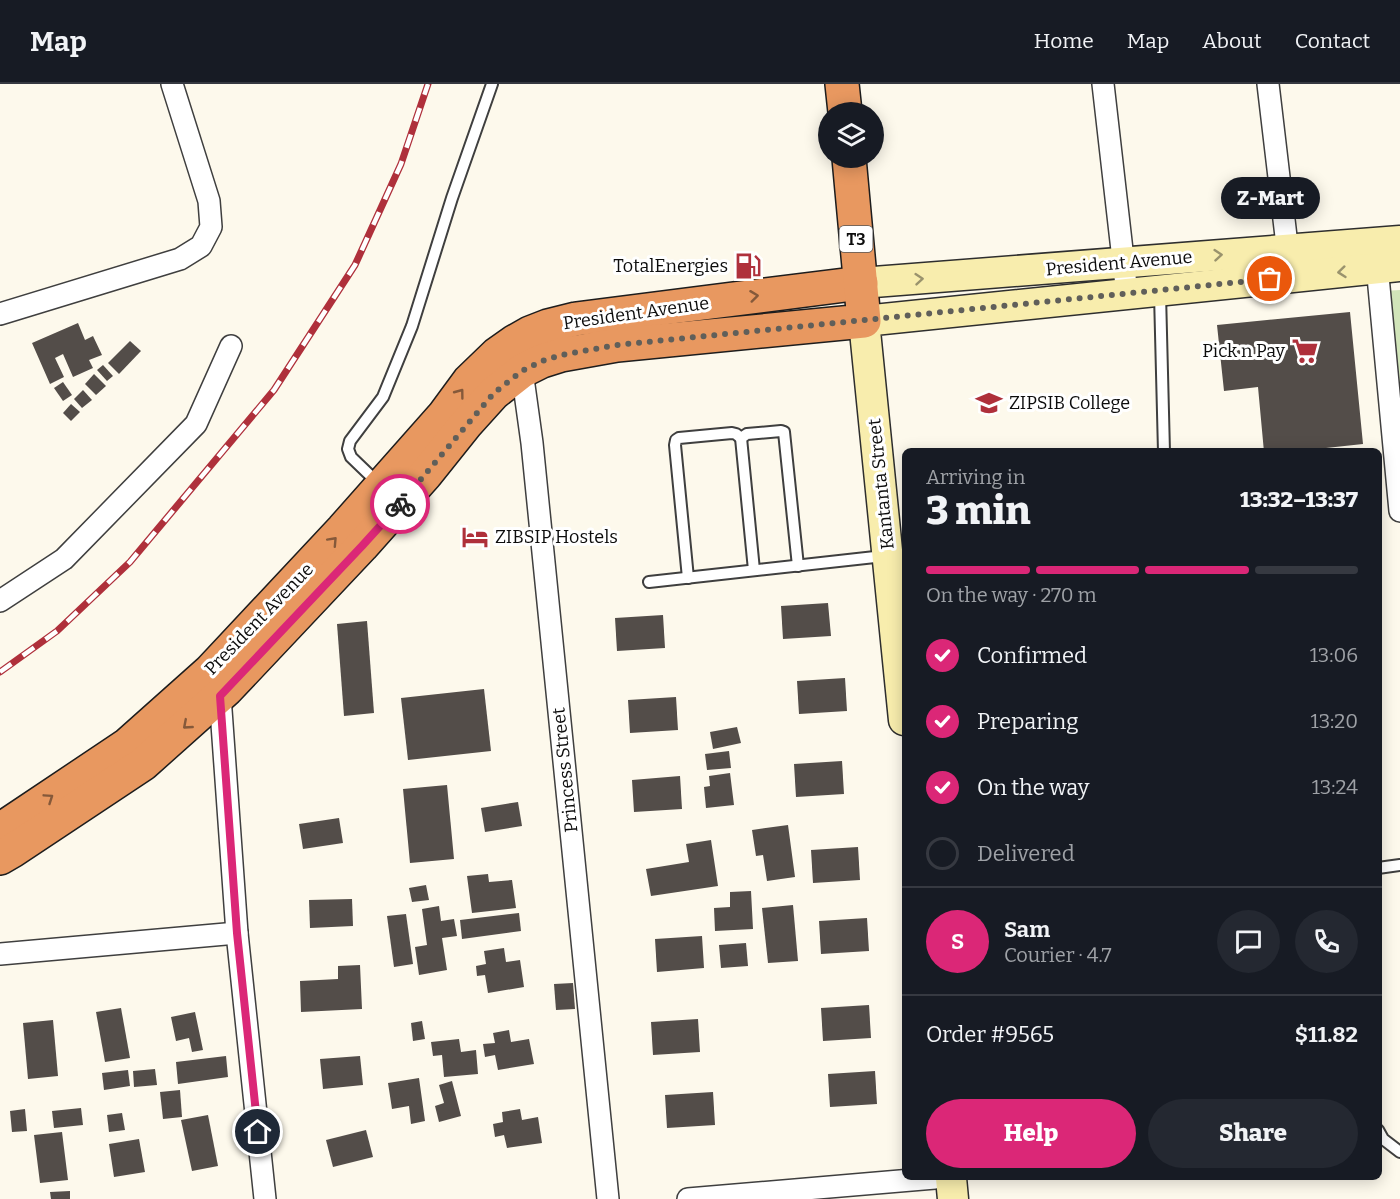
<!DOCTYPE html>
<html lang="en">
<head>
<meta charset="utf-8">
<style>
	:root { --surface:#171b24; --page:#242831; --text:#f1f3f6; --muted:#9ea1a6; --line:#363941; --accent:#db2777 }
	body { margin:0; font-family:Bitter,serif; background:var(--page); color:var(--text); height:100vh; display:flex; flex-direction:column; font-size:22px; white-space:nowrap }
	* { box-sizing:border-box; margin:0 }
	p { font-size:20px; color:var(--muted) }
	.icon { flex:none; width:33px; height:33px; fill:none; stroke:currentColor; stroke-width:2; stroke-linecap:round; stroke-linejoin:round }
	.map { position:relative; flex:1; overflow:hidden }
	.panel { position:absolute; left:902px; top:364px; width:480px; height:732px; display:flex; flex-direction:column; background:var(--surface); border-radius:9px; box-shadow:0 3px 15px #0003 }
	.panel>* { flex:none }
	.tools { position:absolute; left:818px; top:18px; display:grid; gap:12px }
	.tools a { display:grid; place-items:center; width:66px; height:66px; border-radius:50%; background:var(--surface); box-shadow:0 3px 15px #0003; font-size:30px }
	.pin { position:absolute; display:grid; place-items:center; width:51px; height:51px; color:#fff; margin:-26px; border:3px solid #fff; border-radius:50%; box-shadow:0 2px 6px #0007 }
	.courier { position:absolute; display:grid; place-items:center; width:60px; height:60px; margin:-30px; border:4px solid #db2777; border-radius:50%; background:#fff; color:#222; box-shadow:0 2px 8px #0007 }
	.bubble { position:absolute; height:42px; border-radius:21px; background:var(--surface); box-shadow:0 3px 15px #0003; font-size:20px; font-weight:800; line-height:42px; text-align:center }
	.headline em { font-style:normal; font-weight:800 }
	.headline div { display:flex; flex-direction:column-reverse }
	.headline { display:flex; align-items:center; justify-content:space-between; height:102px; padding:0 24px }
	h1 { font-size:39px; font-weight:800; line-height:45px }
	.bar { display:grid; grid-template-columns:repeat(4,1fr); gap:9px 6px; align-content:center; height:72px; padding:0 24px }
	.bar i { height:8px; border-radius:4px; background:var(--line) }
	.bar .selected { background:var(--accent) }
	.bar p { grid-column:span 4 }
	.line { display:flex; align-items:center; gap:15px; padding:0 24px; border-top:2px solid var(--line) }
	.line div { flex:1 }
	.round { display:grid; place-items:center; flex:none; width:63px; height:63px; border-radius:32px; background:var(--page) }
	ol { padding:0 24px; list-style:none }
	li { display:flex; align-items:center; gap:18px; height:66px }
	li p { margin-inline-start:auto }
	li .icon { padding:6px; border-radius:50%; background:var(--accent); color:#fff; stroke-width:4 }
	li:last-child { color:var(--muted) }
	li i { width:33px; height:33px; border:3px solid var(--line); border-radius:50% }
	.action { display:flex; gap:12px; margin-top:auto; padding:12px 24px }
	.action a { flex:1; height:69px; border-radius:36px; background:var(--accent); color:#fff; font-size:24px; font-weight:800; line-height:69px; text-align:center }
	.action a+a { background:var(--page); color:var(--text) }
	header { display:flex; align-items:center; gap:36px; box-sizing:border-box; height:84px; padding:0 30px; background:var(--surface); border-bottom:2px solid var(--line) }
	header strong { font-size:28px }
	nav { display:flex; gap:33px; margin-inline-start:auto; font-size:21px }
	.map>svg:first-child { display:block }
	.green { fill:#d1e5b9 }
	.building { fill:#534d49 }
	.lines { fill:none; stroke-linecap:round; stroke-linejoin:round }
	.lane-casing { stroke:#3f3f3f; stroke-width:14 }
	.street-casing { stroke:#3f3f3f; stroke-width:24 }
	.secondary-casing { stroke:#2e2e2e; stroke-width:33 }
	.highway-casing { stroke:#1d1d1d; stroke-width:36 }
	.lane { stroke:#fff; stroke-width:10 }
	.street { stroke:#fff; stroke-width:21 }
	.secondary { stroke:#f8edad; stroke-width:30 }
	.highway { stroke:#e89860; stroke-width:33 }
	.rail-casing { stroke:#af303b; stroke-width:7 }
	.rail { stroke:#fff; stroke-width:4.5; stroke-dasharray:14; stroke-linecap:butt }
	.oneway { stroke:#9a936d }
	.oneway2 { stroke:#85593a }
	.done { stroke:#605f5a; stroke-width:6; stroke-dasharray:0 10.8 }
	.route { stroke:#db2777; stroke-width:8 }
	.labels { text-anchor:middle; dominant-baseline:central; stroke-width:6; stroke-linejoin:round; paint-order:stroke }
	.shield { fill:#fff; stroke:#555; stroke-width:1.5 }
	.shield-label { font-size:16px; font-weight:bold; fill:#0c0c0c }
	.street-label { font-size:18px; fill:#0c0c0c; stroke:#fff }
	.poi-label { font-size:18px; fill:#0c0c0c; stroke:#fff; text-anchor:end }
</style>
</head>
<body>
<header>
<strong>Map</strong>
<nav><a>Home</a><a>Map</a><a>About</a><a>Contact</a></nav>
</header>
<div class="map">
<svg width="1400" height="1115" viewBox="0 0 1400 1115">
	<rect width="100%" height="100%" fill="#fdf9ec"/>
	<polygon class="green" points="1400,206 1400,326 1385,207"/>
	<g class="building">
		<polygon points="1350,228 1363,360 1289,368 1264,368 1258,303 1224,307 1217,241"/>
		<polygon points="78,239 85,256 93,252 102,271 89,276 93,284 73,293 63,270 55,274 64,293 50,300 32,259"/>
		<polygon points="130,257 141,267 119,290 108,279"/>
		<polygon points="103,281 113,292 107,297 97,286"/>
		<polygon points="94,290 106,302 96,311 85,300"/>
		<polygon points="63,298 72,311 63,317 54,304"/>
		<polygon points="83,306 92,316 82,324 74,315"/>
		<polygon points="71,320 80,328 71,337 63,329"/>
		<polygon points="828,519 831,552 783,555 781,522"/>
		<polygon points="663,531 665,564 617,567 615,534"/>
		<polygon points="367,537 374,629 344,632 337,540"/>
		<polygon points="845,594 847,627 799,630 797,597"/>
		<polygon points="484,605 491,667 408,676 401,614"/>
		<polygon points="676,613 678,646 630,649 628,616"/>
		<polygon points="737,643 741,659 713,665 710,648"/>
		<polygon points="729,667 731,684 707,686 705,670"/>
		<polygon points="842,677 844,710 796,713 794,680"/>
		<polygon points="730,689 734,721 706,724 704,703 710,702 709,692"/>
		<polygon points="680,692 682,725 634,728 632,696"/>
		<polygon points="447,701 454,775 410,779 403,705"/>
		<polygon points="518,718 522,742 485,748 481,724"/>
		<polygon points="339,734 343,759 303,765 299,740"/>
		<polygon points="788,741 795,793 767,797 763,771 756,772 752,746"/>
		<polygon points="711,756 718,802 651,812 646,785 689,778 686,760"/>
		<polygon points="858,763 860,796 813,799 811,766"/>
		<polygon points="488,790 489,798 512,796 516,824 472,829 467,792"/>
		<polygon points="426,801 429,816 412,818 409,804"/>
		<polygon points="751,807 753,845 715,847 714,824 730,823 730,808"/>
		<polygon points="352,815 353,842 310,844 309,816"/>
		<polygon points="793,821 798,877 768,879 762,824"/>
		<polygon points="439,822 441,837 454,835 457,852 442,854 447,886 419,891 415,863 427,861 422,825"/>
		<polygon points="519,829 521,847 462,855 460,836"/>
		<polygon points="406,830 413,880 394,883 387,832"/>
		<polygon points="867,834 869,867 821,870 819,837"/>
		<polygon points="702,852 704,884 657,888 655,855"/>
		<polygon points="746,859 748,882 721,884 719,861"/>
		<polygon points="504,864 506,878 520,876 524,903 488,909 485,891 477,892 476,882 486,880 484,867"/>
		<polygon points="360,881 362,925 301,928 300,897 338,895 338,882"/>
		<polygon points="573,899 575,925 556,926 554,900"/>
		<polygon points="869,921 871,954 823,957 821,924"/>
		<polygon points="121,924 130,974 105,978 96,928"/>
		<polygon points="195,928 203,966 192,968 189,954 176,957 171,933"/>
		<polygon points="698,935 700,968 653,971 651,938"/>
		<polygon points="53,936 58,992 28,995 23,939"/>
		<polygon points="422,937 425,955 413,957 411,939"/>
		<polygon points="509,946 511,958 529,955 534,980 498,986 495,971 485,973 483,960 495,959 493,949"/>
		<polygon points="459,955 461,968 476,966 478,990 444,993 442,971 433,972 431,958"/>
		<polygon points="226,972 228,993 178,1000 176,978"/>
		<polygon points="360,972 363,1001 323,1005 320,975"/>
		<polygon points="155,985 157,1001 134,1003 133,987"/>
		<polygon points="128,986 130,1002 104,1006 102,989"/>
		<polygon points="875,987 877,1020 830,1023 828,990"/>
		<polygon points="419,994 425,1037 411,1040 409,1022 392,1025 388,999"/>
		<polygon points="452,997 461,1032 439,1038 435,1022 444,1019 439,1001"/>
		<polygon points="180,1006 182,1033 163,1035 160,1008"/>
		<polygon points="713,1008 715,1041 667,1044 665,1011"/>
		<polygon points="81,1024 83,1041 54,1044 52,1027"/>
		<polygon points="25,1025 27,1047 12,1048 10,1027"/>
		<polygon points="520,1025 522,1036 538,1033 542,1059 507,1064 504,1051 495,1053 493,1040 503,1038 502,1028"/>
		<polygon points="122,1029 125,1046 109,1048 107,1031"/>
		<polygon points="208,1031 218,1082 192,1087 181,1036"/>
		<polygon points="366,1046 373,1073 333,1083 326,1056"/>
		<polygon points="62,1048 68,1096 40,1099 34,1051"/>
		<polygon points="139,1055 145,1088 114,1093 109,1060"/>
		<polygon points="70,1107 70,1115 51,1115 50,1108"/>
	</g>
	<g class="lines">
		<g class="lane-casing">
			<g id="lane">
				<polyline points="1160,210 1164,368"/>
				<polyline points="741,354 754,486"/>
				<polyline points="378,399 351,373 348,365 350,357 383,313 412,242 452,114 492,0"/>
				<polyline points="688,494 675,361 676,356 679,354 732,349 736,350 741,354 747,350 781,347 784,348 798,482"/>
				<polyline points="649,498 884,472"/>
				<polyline points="1378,784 1400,781"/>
				<polyline points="1378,1046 1383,1055 1400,1068"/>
			</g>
		</g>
		<g class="street-casing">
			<g id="street">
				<polyline points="1103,0 1127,210"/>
				<polyline points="1268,0 1289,178"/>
				<polyline points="1376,171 1400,427"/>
				<polyline points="0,230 180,175 201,162 211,143 209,117 172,0"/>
				<polyline points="520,279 522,287 532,359 608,1115"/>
				<polyline points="0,517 64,475 196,340 231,262"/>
				<polyline points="220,612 237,849 265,1115"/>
				<polyline points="0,870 237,849"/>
				<polyline points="688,1115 935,1094"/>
			</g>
		</g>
		<g class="secondary-casing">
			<g id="secondary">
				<polyline points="861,199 1400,157"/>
				<polyline points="904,636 864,237 1400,182"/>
				<polyline points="951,1094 953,1115"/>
			</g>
		</g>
		<g class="highway-casing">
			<g id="highway">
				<polyline points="842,0 845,28"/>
				<polyline points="0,746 127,661 210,587 343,445 444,331 469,297 497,270 514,258 530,249 548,242 576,235 861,199"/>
				<polyline points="0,774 12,767 143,680 227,605 362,462 426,390 466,340 494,309 522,287 542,277 561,271 617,261 864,237 849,74"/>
			</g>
		</g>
		<use href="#lane" class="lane"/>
		<use href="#street" class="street"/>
		<use href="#secondary" class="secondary"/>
		<use href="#highway" class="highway"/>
		<g class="rail-casing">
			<polyline id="rail" points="0,588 57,547 130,478 274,306 355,181 401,80 428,0"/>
		</g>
		<use href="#rail" class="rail"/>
	</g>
	<defs><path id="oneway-chevron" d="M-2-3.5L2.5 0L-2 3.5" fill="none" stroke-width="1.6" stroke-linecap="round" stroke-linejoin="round" transform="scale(1.5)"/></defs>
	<g class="oneway">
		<use href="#oneway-chevron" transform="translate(1218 171) rotate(-5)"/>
		<use href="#oneway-chevron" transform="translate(1342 188) rotate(174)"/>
		<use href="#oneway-chevron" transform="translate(919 195) rotate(-5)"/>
	</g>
	<g class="oneway2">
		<use href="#oneway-chevron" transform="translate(754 212) rotate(-7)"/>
		<use href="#oneway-chevron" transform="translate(460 309) rotate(-53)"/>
		<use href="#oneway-chevron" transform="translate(333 457) rotate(-47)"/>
		<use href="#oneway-chevron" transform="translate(187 641) rotate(139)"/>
		<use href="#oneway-chevron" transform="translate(49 714) rotate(-34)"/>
	</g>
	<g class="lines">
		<polyline class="done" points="400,420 494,309 522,287 542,277 561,271 617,261 1270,195"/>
		<polyline class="route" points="258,1048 237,849 220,612 362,462 400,420"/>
	</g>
	<defs>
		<g id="fuel-bare" transform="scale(2.07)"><path d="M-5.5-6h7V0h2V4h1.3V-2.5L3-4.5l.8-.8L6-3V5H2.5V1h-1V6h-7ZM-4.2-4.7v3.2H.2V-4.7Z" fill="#af303b" stroke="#fff" stroke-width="2.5" paint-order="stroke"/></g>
		<g id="supermarket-bare" transform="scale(2.07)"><path d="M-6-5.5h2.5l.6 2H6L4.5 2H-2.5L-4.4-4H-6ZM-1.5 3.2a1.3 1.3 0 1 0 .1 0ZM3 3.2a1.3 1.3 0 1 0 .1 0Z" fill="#af303b" stroke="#fff" stroke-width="2.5" paint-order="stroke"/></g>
		<g id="university-bare" transform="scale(2.07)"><path d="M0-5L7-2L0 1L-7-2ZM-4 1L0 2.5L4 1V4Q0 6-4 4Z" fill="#af303b" stroke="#fff" stroke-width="2.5" paint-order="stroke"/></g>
		<g id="hotel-bare" transform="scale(2.07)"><path d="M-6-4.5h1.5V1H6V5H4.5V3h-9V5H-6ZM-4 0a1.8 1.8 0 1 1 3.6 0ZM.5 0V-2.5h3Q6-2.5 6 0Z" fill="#af303b" stroke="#fff" stroke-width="2.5" paint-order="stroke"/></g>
	</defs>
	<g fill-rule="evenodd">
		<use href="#fuel-bare" x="748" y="182"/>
		<use href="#supermarket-bare" x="1305" y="267"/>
		<use href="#university-bare" x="989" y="319"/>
		<use href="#hotel-bare" x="475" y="453"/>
	</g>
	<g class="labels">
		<rect class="shield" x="839.5" y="142" width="33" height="26" rx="4.5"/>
		<g class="shield-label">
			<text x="856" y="155">T3</text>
		</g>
		<g class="street-label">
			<text transform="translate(1119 179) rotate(-5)">President Avenue</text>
			<text transform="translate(636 229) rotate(-8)">President Avenue</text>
			<text transform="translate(881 400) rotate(-96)">Kantanta Street</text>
			<text transform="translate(259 535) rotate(-46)">President Avenue</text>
			<text transform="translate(565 686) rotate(-96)">Princess Street</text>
		</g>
		<g class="poi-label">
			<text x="728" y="182">TotalEnergies</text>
			<text x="1285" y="267">Pick n Pay</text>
			<text x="1009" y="319" text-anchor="start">ZIPSIB College</text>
			<text x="495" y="453" text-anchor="start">ZIBSIP Hostels</text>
		</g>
	</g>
</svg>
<div class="tools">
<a><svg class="icon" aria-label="layers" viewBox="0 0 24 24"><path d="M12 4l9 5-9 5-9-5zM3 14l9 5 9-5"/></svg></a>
</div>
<div class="pin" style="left:1270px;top:195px;background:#ea580c"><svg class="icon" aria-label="bag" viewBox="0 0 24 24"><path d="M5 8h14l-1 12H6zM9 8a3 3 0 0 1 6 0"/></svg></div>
<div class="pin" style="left:258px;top:1048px;background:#1f2937"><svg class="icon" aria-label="home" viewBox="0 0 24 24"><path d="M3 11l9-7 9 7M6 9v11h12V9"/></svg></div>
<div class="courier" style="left:400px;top:420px"><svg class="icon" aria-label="bike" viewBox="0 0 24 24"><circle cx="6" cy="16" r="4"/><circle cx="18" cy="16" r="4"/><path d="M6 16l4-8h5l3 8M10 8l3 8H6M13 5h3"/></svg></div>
<div class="bubble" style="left:1221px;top:93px;width:99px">Z-Mart</div>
<section class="panel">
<div class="headline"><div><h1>3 min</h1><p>Arriving in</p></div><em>13:32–13:37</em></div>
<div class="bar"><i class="selected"></i><i class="selected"></i><i class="selected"></i><i></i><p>On the way · 270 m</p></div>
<ol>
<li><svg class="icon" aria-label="check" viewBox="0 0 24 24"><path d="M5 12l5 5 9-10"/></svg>Confirmed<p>13:06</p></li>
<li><svg class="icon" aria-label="check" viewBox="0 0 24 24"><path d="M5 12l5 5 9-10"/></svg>Preparing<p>13:20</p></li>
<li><svg class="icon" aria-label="check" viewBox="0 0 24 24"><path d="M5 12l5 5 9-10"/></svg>On the way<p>13:24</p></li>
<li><i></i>Delivered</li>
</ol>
<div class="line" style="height:108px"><b class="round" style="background:var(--accent);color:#fff">S</b><div><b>Sam</b><p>Courier · 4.7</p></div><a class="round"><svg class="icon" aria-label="chat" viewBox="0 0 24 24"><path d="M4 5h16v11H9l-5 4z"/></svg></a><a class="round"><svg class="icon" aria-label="phone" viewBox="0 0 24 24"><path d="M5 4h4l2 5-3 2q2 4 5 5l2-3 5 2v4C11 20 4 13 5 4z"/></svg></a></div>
<div class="line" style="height:78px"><div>Order #9565</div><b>$11.82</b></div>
<div class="action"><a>Help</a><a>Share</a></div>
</section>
</div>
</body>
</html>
